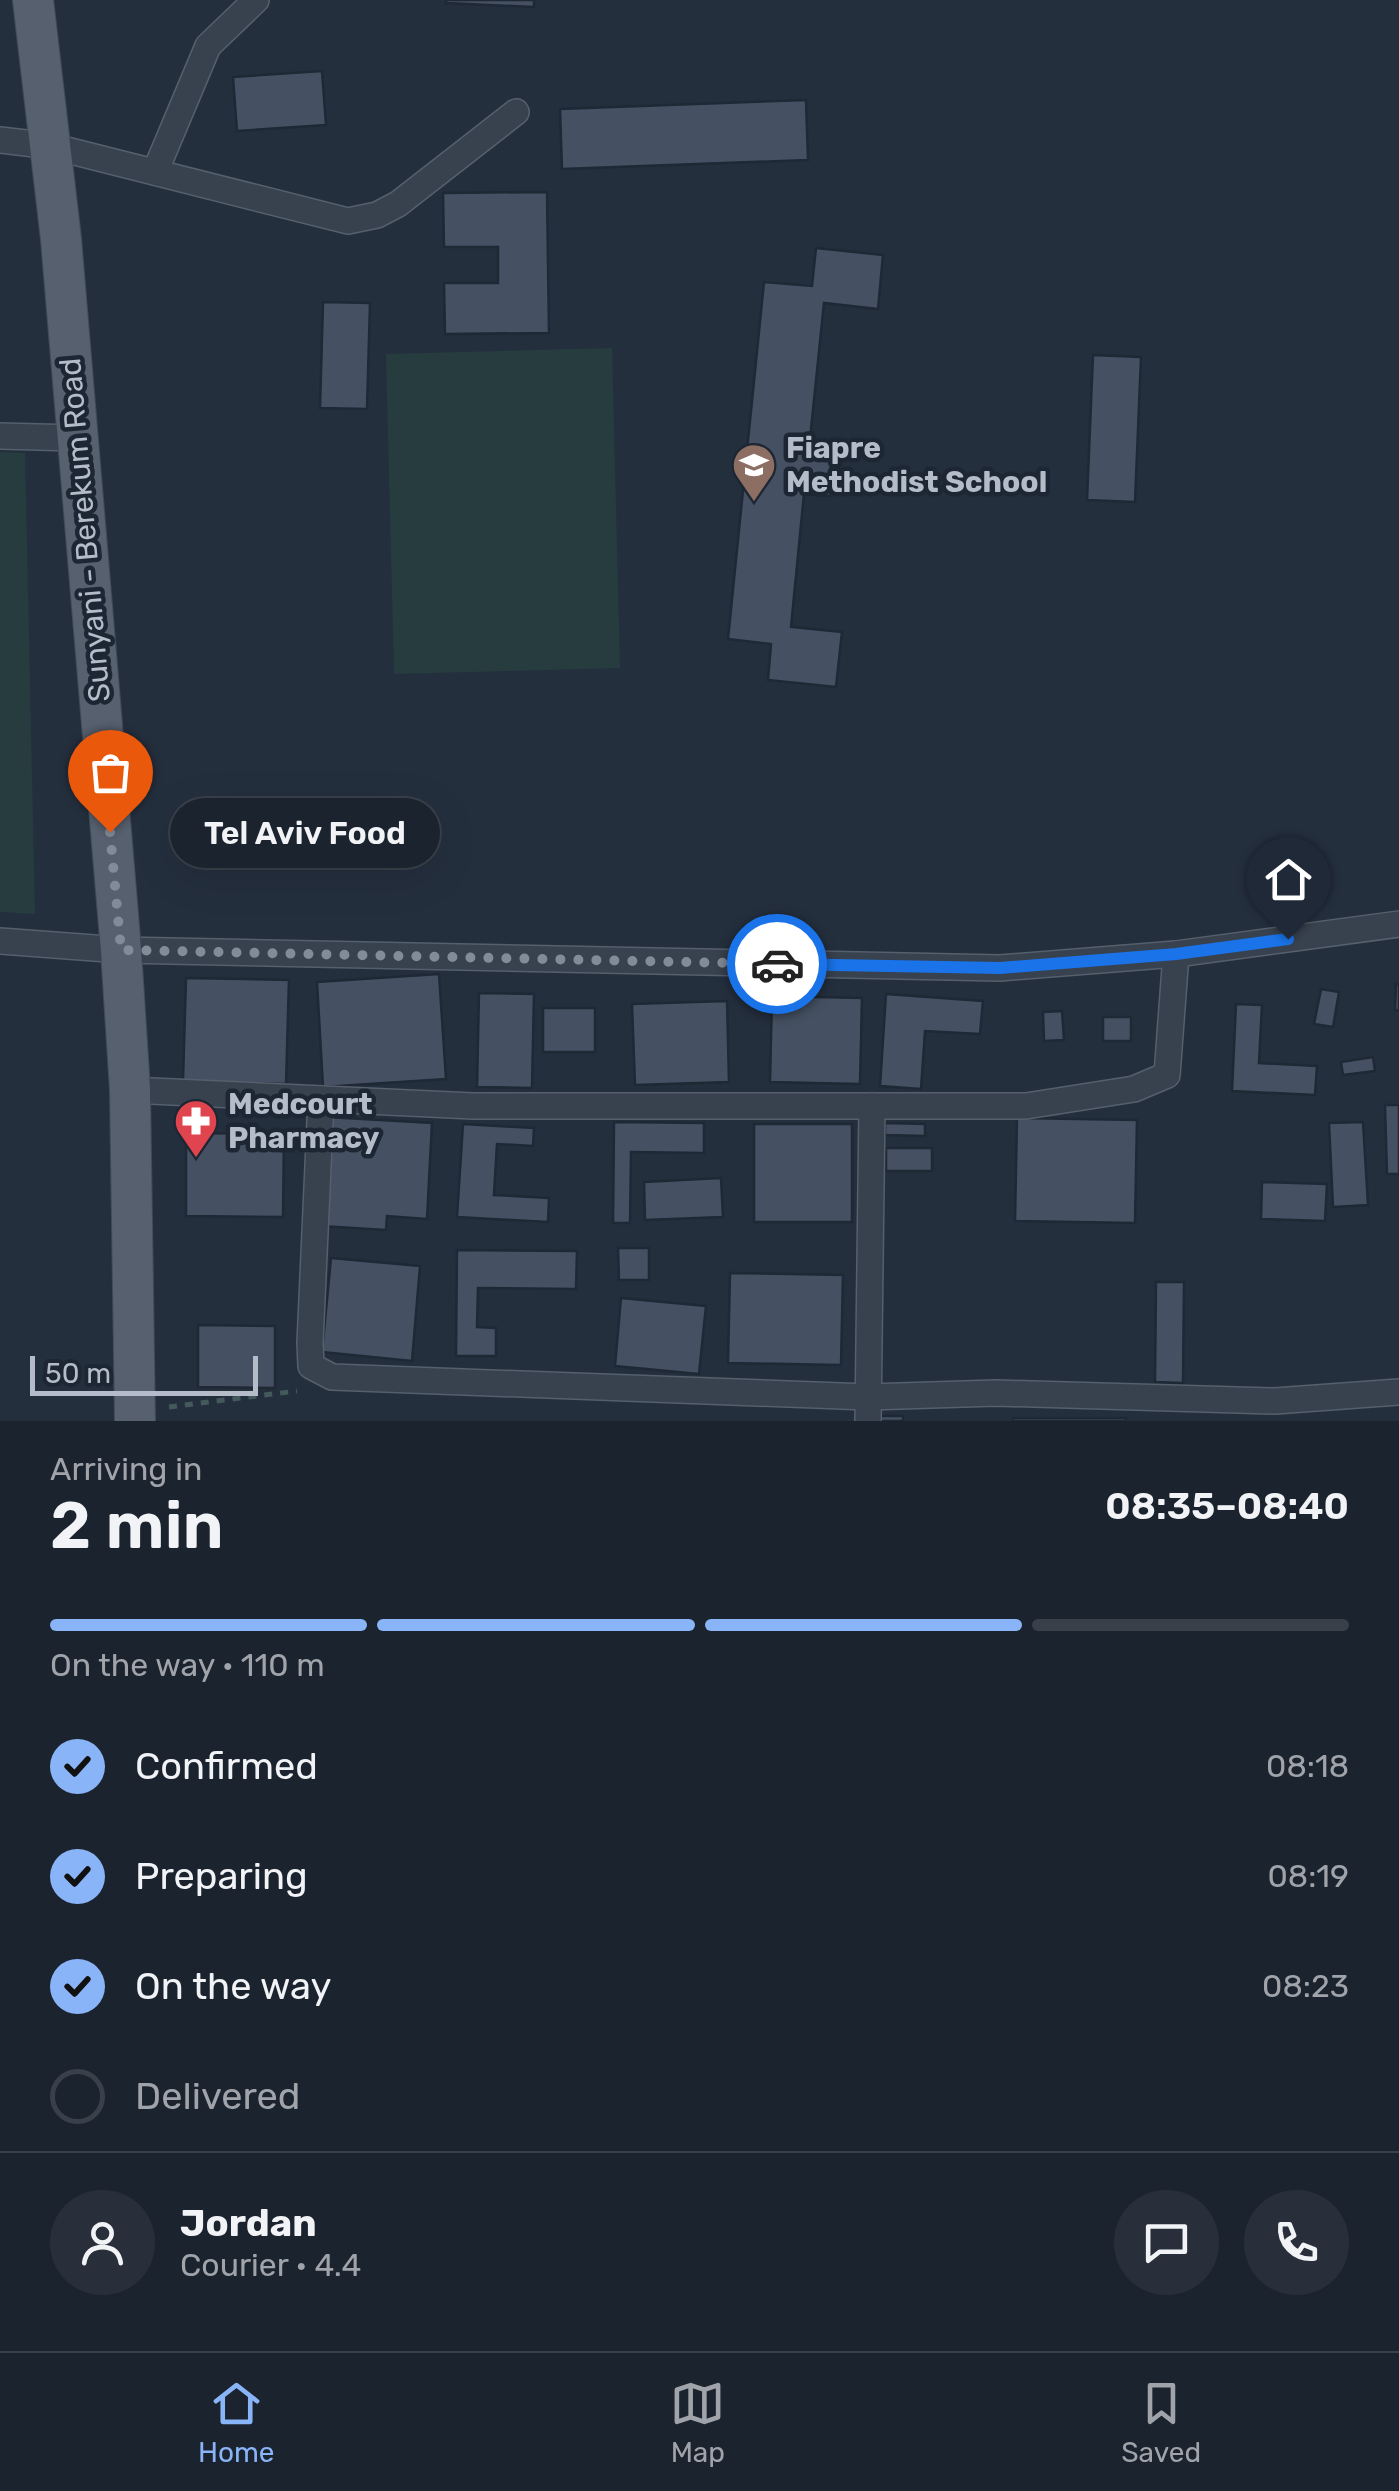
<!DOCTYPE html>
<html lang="en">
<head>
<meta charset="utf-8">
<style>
	:root { --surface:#1b232e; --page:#282f3a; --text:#f1f3f6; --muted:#a0a4aa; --line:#39404a; --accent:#8ab4f8 }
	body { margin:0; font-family:Rubik,sans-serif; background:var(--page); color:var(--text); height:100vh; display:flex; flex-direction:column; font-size:38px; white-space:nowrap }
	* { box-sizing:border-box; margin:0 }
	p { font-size:32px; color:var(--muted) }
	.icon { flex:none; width:55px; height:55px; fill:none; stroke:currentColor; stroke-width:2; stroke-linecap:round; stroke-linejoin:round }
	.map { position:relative; height:1421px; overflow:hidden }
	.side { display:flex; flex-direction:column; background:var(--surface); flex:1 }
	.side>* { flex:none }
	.scale { position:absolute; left:30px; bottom:25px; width:228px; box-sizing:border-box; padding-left:10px; border:5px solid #b4bcc9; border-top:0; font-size:28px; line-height:35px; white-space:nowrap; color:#b4bcc9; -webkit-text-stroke:8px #1d2633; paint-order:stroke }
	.pin { position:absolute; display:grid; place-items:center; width:85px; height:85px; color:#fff; margin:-102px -42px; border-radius:50% 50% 50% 0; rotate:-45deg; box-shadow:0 0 10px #0007 }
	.pin .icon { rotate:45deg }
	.courier { position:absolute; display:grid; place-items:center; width:100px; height:100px; margin:-50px; border:8px solid #1a73e8; border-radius:50%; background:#fff; color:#222; box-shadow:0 2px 12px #0007 }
	.bubble { position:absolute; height:70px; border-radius:35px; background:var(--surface); box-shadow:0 10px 40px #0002,0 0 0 2px var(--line); font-size:32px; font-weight:600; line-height:70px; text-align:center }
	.overview em { font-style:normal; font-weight:600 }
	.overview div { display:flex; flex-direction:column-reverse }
	.overview { display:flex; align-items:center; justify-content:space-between; height:170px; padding:0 50px }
	h1 { font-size:65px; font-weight:600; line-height:75px }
	.bar { display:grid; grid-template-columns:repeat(4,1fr); gap:15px 10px; align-content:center; height:120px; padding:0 50px }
	.bar i { height:12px; border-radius:8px; background:var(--line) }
	.bar .current { background:var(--accent) }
	.bar p { grid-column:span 4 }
	.line { display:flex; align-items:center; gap:25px; padding:0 50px; border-top:2px solid var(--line) }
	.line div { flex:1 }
	.round { display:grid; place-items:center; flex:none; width:105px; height:105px; border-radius:52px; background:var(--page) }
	ol { padding:0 50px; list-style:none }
	li { display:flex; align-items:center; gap:30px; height:110px }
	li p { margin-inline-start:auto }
	li .icon { padding:10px; border-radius:50%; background:var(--accent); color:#111; stroke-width:4 }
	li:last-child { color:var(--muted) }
	li i { width:55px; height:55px; border:5px solid var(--line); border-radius:50% }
	.tabs { display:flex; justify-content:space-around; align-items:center; height:140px; border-top:2px solid var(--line); background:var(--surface); font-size:28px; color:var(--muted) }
	.tabs a { display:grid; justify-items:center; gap:5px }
	.tabs .current { color:var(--accent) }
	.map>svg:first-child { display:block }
	.green { fill:#263c3f }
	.building { fill:#455162; stroke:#1f2835; stroke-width:2.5 }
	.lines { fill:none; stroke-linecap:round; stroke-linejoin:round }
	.street-casing { stroke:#565f6c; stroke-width:28 }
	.primary-casing { stroke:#414a57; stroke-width:42 }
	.path { stroke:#44595c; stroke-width:5; stroke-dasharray:8 8; stroke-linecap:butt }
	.street { stroke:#38414e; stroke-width:25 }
	.primary { stroke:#56606e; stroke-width:40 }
	.done { stroke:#828b98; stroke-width:10; stroke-dasharray:0 18 }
	.route { stroke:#1a73e8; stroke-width:12 }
	.labels { text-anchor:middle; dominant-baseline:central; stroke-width:9; stroke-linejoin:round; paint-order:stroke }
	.poi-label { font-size:30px; font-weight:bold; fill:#b4bcc9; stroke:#1d2633; text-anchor:start }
	.street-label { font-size:30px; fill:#b4bcc9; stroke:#1d2633 }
</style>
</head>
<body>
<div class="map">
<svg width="1399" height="1421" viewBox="0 0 1399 1421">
	<rect width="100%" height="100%" fill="#242f3e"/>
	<g class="green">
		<polygon points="612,348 620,668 394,674 386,354"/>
		<polygon points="0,452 25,453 35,914 0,912"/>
	</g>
	<g class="building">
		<polygon points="446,0 534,0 534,7 446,3"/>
		<polygon points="322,71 326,125 237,131 233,77"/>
		<polygon points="806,100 808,160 562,169 560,109"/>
		<polygon points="547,192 549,333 445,334 444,283 498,283 498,247 444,247 443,193"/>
		<polygon points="816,248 883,255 878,309 824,303 810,439 835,441 830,496 804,494 791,627 842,632 836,687 768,680 771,644 728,639 764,282 812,286"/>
		<polygon points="323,302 370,303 367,409 320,408"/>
		<polygon points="1093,355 1141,357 1135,502 1087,500"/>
		<polygon points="439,974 446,1079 323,1087 317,982"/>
		<polygon points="186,978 289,980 286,1084 183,1081"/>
		<polygon points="1396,984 1399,984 1399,1010 1395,1010"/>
		<polygon points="1321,989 1339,992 1333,1027 1314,1024"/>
		<polygon points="479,993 534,994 532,1088 477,1087"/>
		<polygon points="886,994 983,1001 980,1034 925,1031 921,1089 880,1086"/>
		<polygon points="772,996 862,998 860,1084 770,1082"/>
		<polygon points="727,1001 729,1082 635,1085 632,1004"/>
		<polygon points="1236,1004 1262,1005 1259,1063 1317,1066 1315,1095 1232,1091"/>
		<rect x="543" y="1008" width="52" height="44"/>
		<polygon points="1062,1011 1064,1040 1044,1041 1043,1012"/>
		<rect x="1103" y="1017" width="28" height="24"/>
		<polygon points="1373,1057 1375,1071 1343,1075 1341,1062"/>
		<polygon points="1385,1105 1399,1105 1399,1174 1387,1174"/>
		<polygon points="327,1117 432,1123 427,1219 387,1216 386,1230 321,1226"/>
		<polygon points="1017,1118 1137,1120 1135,1223 1015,1221"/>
		<polygon points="614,1122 704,1123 704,1153 631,1152 630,1223 613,1223"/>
		<polygon points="1363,1122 1368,1205 1333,1207 1329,1123"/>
		<polygon points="885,1123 925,1124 925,1136 885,1135"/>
		<polygon points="463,1124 534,1128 533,1146 497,1144 494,1195 549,1198 548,1222 457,1217"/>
		<rect x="754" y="1124" width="98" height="98"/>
		<polygon points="186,1133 284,1134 283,1217 186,1216"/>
		<rect x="886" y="1148" width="46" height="23"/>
		<polygon points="721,1178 723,1217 645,1220 644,1182"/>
		<polygon points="1262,1182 1327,1184 1325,1221 1261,1219"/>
		<polygon points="618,1248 649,1248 649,1280 619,1280"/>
		<polygon points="457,1250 577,1251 576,1289 478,1288 477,1327 496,1328 496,1356 456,1356"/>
		<polygon points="331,1258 420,1266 412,1361 322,1352"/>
		<polygon points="730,1273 843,1275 841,1365 728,1363"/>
		<polygon points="1156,1282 1184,1282 1183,1383 1155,1382"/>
		<polygon points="621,1298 706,1306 699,1374 615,1366"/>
		<polygon points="198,1325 275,1326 275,1388 198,1387"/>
		<rect x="873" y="1416" width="30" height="5"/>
		<rect x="1013" y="1418" width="113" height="3"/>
	</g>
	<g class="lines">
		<g class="street-casing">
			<g id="street">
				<polyline points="0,140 51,146 348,221 377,215 398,204 516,112"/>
				<polyline points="155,172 208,46 256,0"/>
				<polyline points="0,436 77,438"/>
				<polyline points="0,941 121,950 1000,968 1176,954 1399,924"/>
				<polyline points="130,1090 473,1106 1026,1106 1134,1089 1167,1075 1176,954"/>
				<polyline points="321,1099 310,1343 311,1366 332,1377 868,1397 996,1393 1275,1401 1399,1392"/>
				<polyline points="868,1421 872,1106"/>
			</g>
		</g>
		<g class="primary-casing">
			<polyline id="primary" points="33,0 61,239 121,950 130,1090 135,1421"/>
		</g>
		<polyline class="path" points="169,1407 297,1391"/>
		<use href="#street" class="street"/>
		<use href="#primary" class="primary"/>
	</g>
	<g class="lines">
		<polyline class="done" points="110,832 121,950 777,964"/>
		<polyline class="route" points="777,964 1000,968 1176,954 1288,939"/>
	</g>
	<defs>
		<g id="school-pin" transform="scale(2.25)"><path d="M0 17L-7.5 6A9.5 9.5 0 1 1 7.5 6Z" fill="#8d6e63" stroke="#1d2633"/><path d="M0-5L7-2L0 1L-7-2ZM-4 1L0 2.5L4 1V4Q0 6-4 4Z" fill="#fff"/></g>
		<g id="pharmacy-pin" transform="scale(2.25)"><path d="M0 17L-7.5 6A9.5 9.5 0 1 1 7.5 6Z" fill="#e0444e" stroke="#1d2633"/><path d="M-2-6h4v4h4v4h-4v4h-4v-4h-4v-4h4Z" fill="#fff"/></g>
	</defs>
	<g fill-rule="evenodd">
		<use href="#school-pin" x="754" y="465"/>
		<use href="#pharmacy-pin" x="196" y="1121"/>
	</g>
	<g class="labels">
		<g class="poi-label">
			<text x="786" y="448">Fiapre<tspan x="786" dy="34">Methodist School</tspan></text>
			<text x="228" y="1104">Medcourt<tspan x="228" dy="34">Pharmacy</tspan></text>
		</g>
		<g class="street-label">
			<text transform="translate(85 530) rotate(-95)">Sunyani - Berekum Road</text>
		</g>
	</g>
</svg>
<div class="scale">50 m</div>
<div class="pin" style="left:110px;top:832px;background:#ea580c"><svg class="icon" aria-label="bag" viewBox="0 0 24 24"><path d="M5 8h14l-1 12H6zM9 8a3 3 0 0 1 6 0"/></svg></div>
<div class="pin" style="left:1288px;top:939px;background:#1f2937"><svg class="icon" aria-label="home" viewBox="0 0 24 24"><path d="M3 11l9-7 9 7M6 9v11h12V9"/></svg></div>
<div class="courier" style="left:777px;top:964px"><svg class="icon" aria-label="car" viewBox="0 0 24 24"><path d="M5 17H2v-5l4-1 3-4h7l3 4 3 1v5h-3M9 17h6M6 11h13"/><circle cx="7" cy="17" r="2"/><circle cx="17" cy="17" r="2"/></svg></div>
<div class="bubble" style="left:170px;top:798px;width:270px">Tel Aviv Food</div>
</div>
<section class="side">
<div class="overview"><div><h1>2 min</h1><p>Arriving in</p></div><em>08:35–08:40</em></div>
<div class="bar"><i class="current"></i><i class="current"></i><i class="current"></i><i></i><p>On the way · 110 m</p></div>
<ol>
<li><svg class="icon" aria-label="check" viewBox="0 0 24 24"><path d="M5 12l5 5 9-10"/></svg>Confirmed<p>08:18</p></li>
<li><svg class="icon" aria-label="check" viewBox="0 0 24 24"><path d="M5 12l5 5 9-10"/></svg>Preparing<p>08:19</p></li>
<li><svg class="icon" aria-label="check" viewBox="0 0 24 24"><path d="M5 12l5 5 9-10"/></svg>On the way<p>08:23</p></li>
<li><i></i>Delivered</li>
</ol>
<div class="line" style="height:180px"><a class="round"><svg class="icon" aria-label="person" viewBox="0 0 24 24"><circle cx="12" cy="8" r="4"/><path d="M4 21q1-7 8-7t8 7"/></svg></a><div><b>Jordan</b><p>Courier · 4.4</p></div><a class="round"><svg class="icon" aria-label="chat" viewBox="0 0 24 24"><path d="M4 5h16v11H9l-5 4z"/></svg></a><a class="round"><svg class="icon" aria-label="phone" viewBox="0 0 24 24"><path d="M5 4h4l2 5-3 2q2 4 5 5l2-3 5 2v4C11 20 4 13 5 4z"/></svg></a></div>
</section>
<nav class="tabs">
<a class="current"><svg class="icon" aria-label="home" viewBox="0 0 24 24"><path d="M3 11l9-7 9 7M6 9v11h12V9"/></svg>Home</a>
<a><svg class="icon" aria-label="map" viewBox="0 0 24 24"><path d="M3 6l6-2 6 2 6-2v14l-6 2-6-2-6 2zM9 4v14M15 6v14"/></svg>Map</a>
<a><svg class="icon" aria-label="saved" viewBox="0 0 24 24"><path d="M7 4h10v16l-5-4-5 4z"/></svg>Saved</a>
</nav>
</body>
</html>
